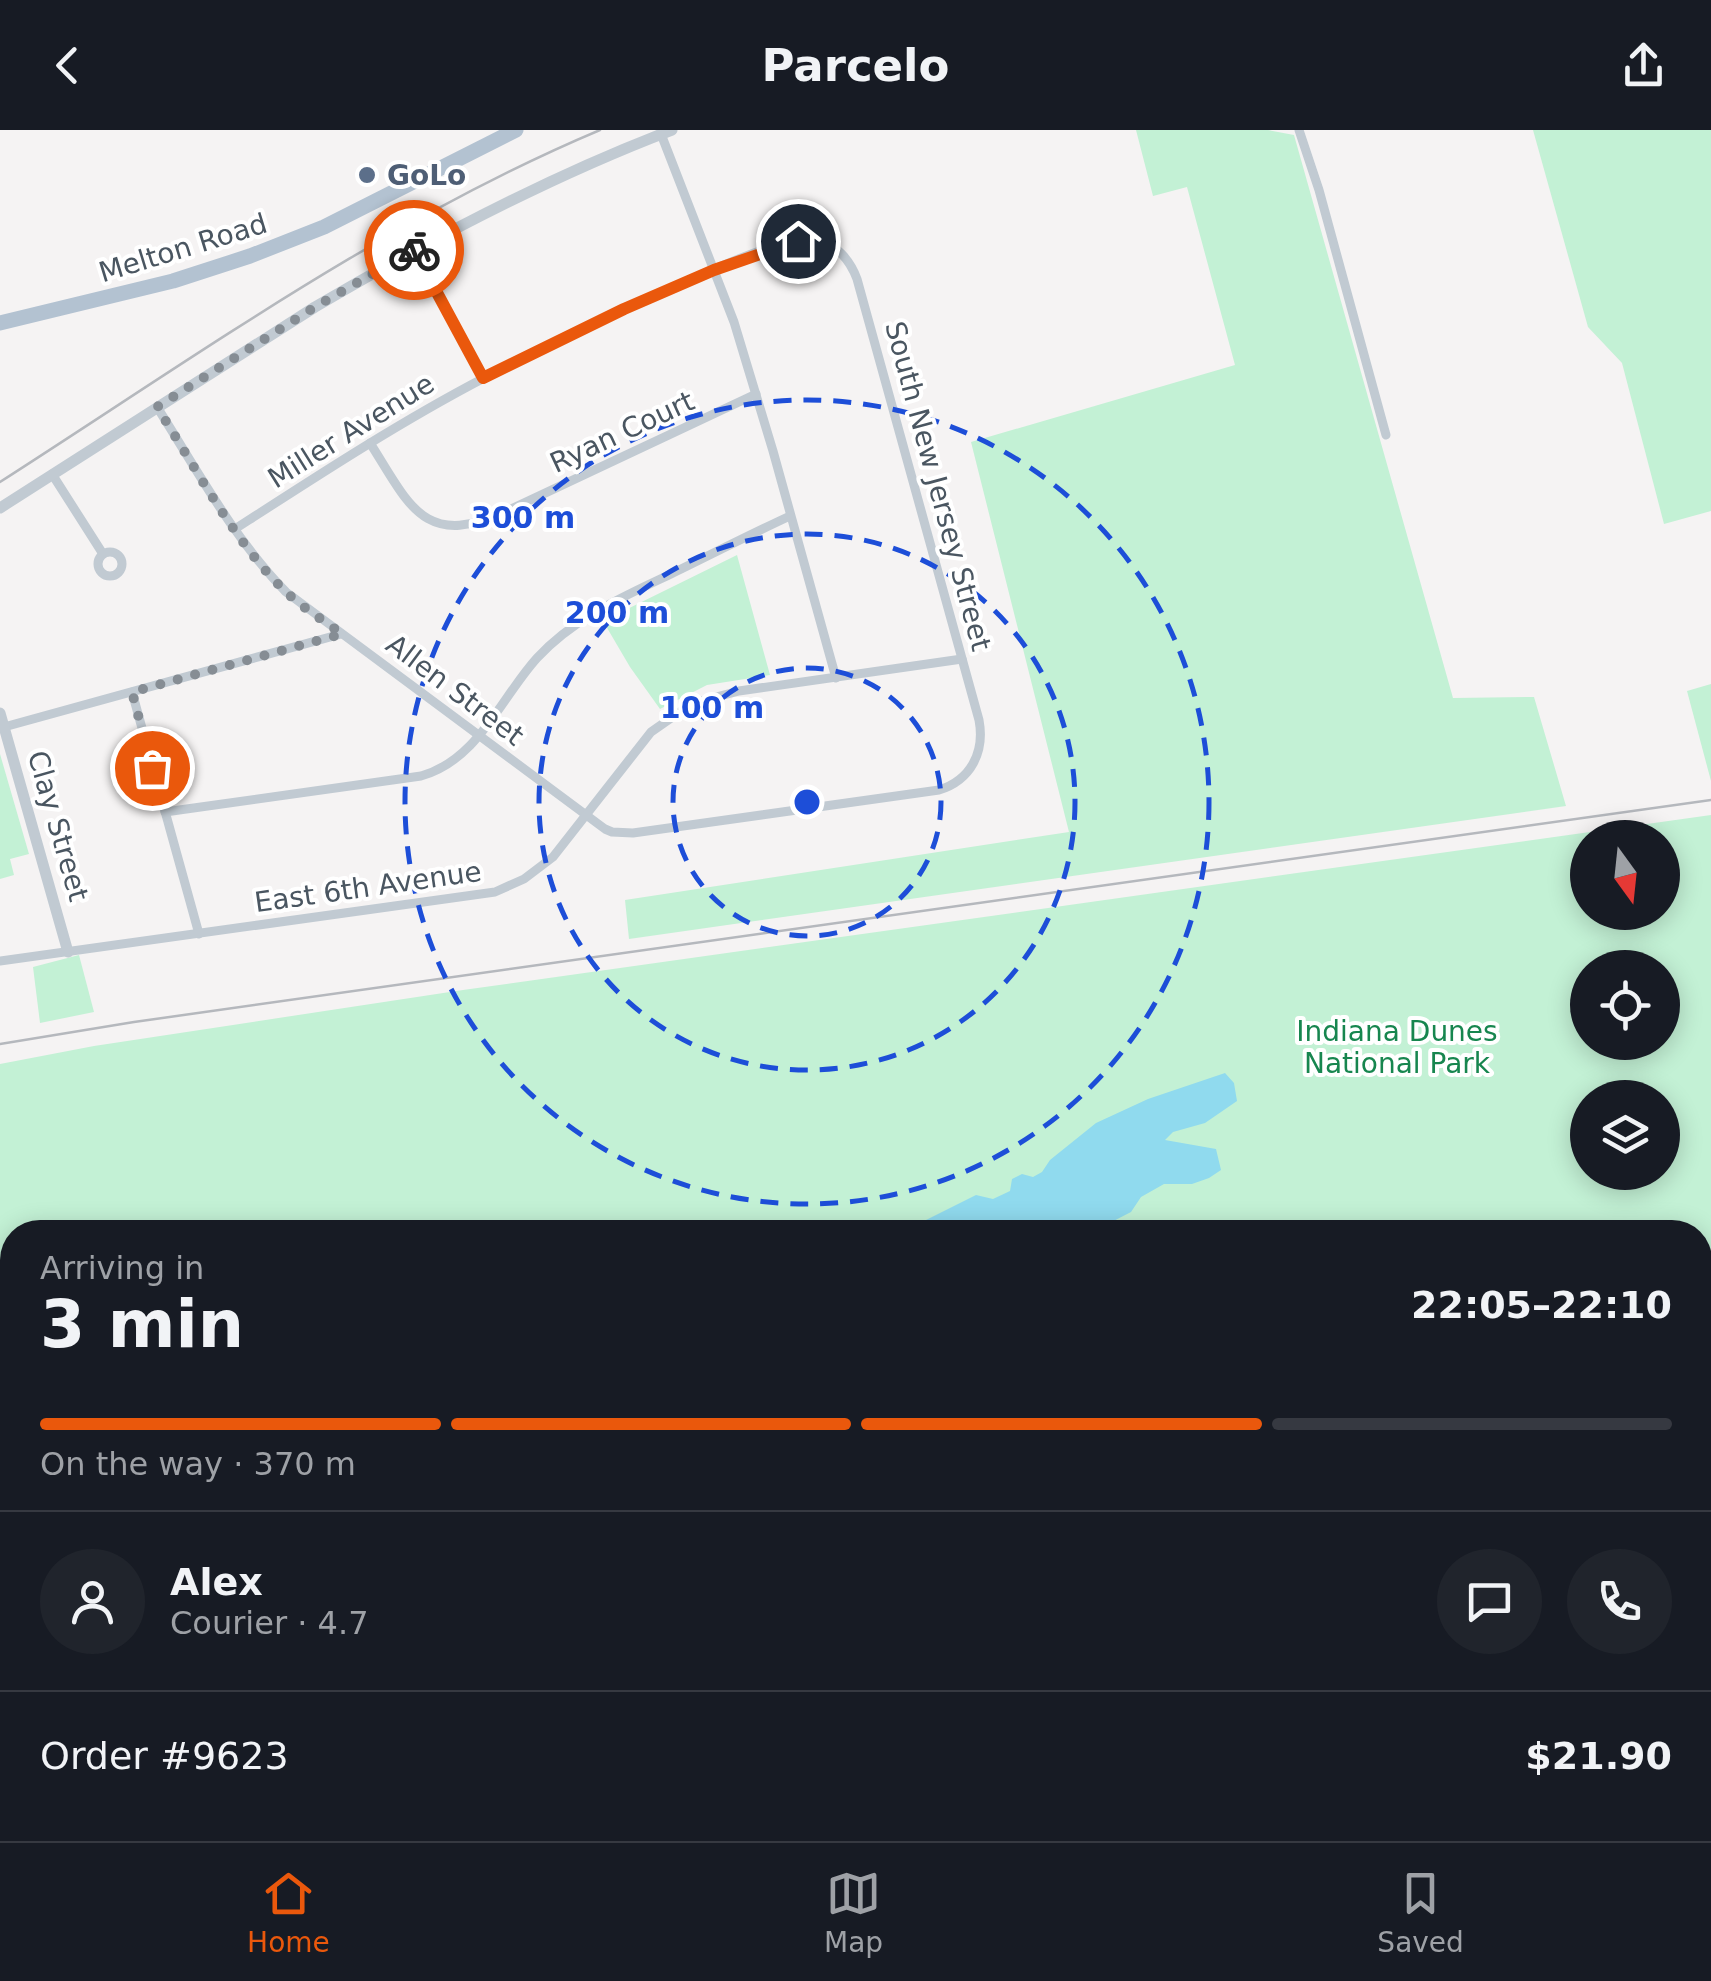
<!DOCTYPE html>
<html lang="en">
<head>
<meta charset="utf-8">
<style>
	:root { --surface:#171b24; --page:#20242c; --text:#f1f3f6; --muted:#9ea1a6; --line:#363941; --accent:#ea580c }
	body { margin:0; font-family:"DejaVu Sans",sans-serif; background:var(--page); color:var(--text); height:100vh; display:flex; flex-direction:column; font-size:38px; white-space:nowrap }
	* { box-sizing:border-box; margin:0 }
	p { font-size:32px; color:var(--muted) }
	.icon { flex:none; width:55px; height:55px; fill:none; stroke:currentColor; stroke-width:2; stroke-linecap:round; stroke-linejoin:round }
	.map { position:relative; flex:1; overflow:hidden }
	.sheet { position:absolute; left:0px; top:1090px; width:1712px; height:622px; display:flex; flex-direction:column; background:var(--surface); border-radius:40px 40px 0 0; box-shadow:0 5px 25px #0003 }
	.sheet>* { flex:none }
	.needle { width:65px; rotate:165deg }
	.buttons { position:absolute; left:1570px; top:690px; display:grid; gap:20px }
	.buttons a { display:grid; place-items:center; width:110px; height:110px; border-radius:50%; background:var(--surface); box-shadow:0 5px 25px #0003; font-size:50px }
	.pin { position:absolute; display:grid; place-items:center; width:85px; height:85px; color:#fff; margin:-42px; border:5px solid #fff; border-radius:50%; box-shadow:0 2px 10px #0007 }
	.courier { position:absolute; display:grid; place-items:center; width:100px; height:100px; margin:-50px; border:8px solid #ea580c; border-radius:50%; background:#fff; color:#222; box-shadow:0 2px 12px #0007 }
	.headline em { font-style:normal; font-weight:800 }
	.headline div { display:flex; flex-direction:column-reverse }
	.headline { display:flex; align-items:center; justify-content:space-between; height:170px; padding:0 40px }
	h1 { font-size:65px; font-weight:800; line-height:75px }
	.bar { display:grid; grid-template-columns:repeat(4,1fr); gap:15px 10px; align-content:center; height:120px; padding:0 40px }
	.bar i { height:12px; border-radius:8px; background:var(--line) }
	.bar .selected { background:var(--accent) }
	.bar p { grid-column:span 4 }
	.line { display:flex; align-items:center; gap:25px; padding:0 40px; border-top:2px solid var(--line) }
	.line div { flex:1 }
	.round { display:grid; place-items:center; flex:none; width:105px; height:105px; border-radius:52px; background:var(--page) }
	header { display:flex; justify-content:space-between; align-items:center; height:130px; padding:0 40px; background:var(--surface); font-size:45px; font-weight:800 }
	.tabs { display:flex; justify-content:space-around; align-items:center; height:140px; border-top:2px solid var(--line); background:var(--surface); font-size:28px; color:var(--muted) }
	.tabs a { display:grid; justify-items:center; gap:5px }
	.tabs .selected { color:var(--accent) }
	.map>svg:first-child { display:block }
	.green { fill:#c3f1d5; fill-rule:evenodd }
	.water { fill:#90daee }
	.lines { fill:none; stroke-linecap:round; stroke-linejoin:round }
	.minor { stroke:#c1cad2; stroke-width:9 }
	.tertiary { stroke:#c1cad2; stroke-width:11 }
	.primary { stroke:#b3c2d1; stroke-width:15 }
	.rail { stroke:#b5b8bd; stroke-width:2.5 }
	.done { stroke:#868d94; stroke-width:10; stroke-dasharray:0 18 }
	.route { stroke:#ea580c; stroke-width:12 }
	.ring { fill:none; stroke:#1d4ed8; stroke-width:5; stroke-dasharray:18 12 }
	.service-dot { fill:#5c6f8a; stroke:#fff; stroke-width:4 }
	.labels { text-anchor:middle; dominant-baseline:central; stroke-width:8; stroke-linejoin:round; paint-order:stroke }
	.service-label { font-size:28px; font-weight:bold; fill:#4e5e75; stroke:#fff; text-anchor:start }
	.street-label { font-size:28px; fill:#4a5661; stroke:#fff }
	.park-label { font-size:28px; fill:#17864f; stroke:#fff }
	.centre { fill:#1d4ed8; stroke:#fff; stroke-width:5 }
	.ring-label { font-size:30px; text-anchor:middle; font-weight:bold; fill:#1d4ed8; stroke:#fff; stroke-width:8; stroke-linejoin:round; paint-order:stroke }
</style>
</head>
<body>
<header><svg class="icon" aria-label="back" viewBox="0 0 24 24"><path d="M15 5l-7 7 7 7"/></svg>Parcelo<svg class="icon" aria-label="share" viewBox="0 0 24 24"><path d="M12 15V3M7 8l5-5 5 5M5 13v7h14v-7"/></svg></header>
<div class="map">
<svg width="1711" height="1711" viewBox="0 0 1711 1711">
	<rect width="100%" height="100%" fill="#f5f3f3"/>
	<g class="green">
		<polygon points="1136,0 1268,0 1294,5 1453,568 1534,567 1566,676 629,809 625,770 1069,702 971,312 1235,235 1187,57 1153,66"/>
		<polygon points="1533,0 1711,0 1711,381 1664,394 1622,233 1588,197"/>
		<polygon points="737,425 770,545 707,555 660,579 630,537 603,491"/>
		<polygon points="1711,554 1711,651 1687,561"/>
		<polygon points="0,624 29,724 10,729 14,745 0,749"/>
		<path d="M1711 685V1711H0V1670L12 1667V1700H1700V1102H12V1621L0 1624V934L94 916 463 860ZM1588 708H1662V782H1588ZM1588 838H1662V912H1588ZM1588 968H1662V1042H1588Z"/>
		<polygon points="79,825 94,882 40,893 33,837"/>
	</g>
	<g class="water">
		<polygon points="1225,943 1234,953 1237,971 1205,993 1173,1002 1165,1010 1216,1019 1221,1040 1209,1048 1192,1054 1164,1054 1141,1067 1131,1082 1096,1100 1046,1102 914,1102 924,1091 976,1065 993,1069 1010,1061 1012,1049 1022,1044 1033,1047 1042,1042 1050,1030 1096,993 1148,969"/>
		<polygon points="12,1688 12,1700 296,1700 293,1711 0,1711 0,1696"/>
	</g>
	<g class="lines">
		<g class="minor">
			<polyline points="1299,0 1319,60 1386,305"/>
			<polyline points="661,4 734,192 773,321 836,548"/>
			<polyline points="415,120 483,248"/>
			<path d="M157 277C197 340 234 409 286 462L605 699 612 702 633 703 939 660C971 650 985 622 979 590L857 149C850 130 836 113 815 110 785 106 720 137 691 149 621 180 551 212 484 248 398 293 317 346 235 399"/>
			<path d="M370 313C409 374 423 419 505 382L756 264"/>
			<polyline points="52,344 103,424"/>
			<circle cx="110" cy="434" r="12"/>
			<polyline points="132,562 199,804"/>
			<polyline points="4,597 341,504"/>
			<path d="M165 682 421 646C478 630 500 569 537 528 575 487 623 467 673 443 712 424 751 404 790 386"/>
			<polyline points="0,831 495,762 524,749 553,727 651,602 684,579 701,571 739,561 962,529"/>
		</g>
		<g class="tertiary">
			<path d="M0 378 315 177C429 110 548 47 672 0"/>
			<polyline points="0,583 68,822"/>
		</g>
		<polyline class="primary" points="0,193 173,151 250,126 324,97 516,0"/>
		<g class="rail">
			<path d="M0 352C195 227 386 90 600 0"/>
			<polyline points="0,914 134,892 1711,670"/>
			<polyline points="1700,1239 1711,1237"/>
			<polyline points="0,1660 12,1657"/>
		</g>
	</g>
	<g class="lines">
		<path class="done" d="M152 638 132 562 342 504C323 490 303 478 286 462 236 415 194 335 157 277L315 177 414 120"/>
		<polyline class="route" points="414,120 483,248 624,179 714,140 798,111"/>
	</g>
	<g class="ring">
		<circle cx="807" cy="672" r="134"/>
		<circle cx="807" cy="672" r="268"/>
		<circle cx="807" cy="672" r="402"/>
	</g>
	<circle class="service-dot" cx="367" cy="45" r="10"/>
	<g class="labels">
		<g class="service-label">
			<text x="387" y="45">GoLo</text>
		</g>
		<g class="street-label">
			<text transform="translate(183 118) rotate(-17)">Melton Road</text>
			<text transform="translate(351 301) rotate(-32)">Miller Avenue</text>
			<text transform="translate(622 302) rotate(-25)">Ryan Court</text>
			<text transform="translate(938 356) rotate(75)">South New Jersey Street</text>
			<text transform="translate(455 560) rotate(37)">Allen Street</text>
			<text transform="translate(58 696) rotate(74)">Clay Street</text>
			<text transform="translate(368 757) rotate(-8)">East 6th Avenue</text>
		</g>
		<g class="park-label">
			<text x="1397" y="901">Indiana Dunes<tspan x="1397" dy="32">National Park</tspan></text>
		</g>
	</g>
	<circle cx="807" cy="672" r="15" class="centre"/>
	<g class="ring-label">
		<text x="523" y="398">300 m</text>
		<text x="617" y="493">200 m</text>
		<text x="712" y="588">100 m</text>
	</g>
</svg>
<div class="buttons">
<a><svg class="needle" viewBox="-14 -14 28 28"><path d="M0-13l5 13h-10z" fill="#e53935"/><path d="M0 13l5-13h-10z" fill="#9ea1a6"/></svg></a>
<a><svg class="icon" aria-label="locate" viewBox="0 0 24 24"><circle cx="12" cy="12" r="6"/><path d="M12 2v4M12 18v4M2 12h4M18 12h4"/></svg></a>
<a><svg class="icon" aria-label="layers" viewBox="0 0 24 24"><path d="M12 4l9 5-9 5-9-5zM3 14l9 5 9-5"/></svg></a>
</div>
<div class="pin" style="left:152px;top:638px;background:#ea580c"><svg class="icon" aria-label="bag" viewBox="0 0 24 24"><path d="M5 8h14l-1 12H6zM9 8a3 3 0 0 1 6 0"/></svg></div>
<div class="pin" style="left:798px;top:111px;background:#1f2937"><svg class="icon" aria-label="home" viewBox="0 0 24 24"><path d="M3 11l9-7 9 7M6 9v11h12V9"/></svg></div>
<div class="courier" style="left:414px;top:120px"><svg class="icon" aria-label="bike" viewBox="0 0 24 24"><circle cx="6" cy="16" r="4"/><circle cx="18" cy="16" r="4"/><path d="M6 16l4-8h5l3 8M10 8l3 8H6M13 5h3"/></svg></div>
<section class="sheet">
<div class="headline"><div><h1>3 min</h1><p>Arriving in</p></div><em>22:05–22:10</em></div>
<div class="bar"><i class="selected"></i><i class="selected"></i><i class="selected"></i><i></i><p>On the way · 370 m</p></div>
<div class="line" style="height:180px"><a class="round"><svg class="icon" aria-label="person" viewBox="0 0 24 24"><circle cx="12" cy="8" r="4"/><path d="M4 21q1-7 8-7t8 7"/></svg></a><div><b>Alex</b><p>Courier · 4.7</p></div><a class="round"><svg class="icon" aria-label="chat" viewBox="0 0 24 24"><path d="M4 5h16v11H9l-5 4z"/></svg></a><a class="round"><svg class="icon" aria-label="phone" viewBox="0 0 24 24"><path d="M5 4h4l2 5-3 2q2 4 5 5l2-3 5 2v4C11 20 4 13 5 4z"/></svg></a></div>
<div class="line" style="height:130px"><div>Order #9623</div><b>$21.90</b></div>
</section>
</div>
<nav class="tabs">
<a class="selected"><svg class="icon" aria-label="home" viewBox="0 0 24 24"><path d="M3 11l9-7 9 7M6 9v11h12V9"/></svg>Home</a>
<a><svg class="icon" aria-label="map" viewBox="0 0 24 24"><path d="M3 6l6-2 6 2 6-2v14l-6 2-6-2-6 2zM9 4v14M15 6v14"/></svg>Map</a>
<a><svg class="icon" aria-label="saved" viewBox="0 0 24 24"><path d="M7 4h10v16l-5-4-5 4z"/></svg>Saved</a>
</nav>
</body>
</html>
